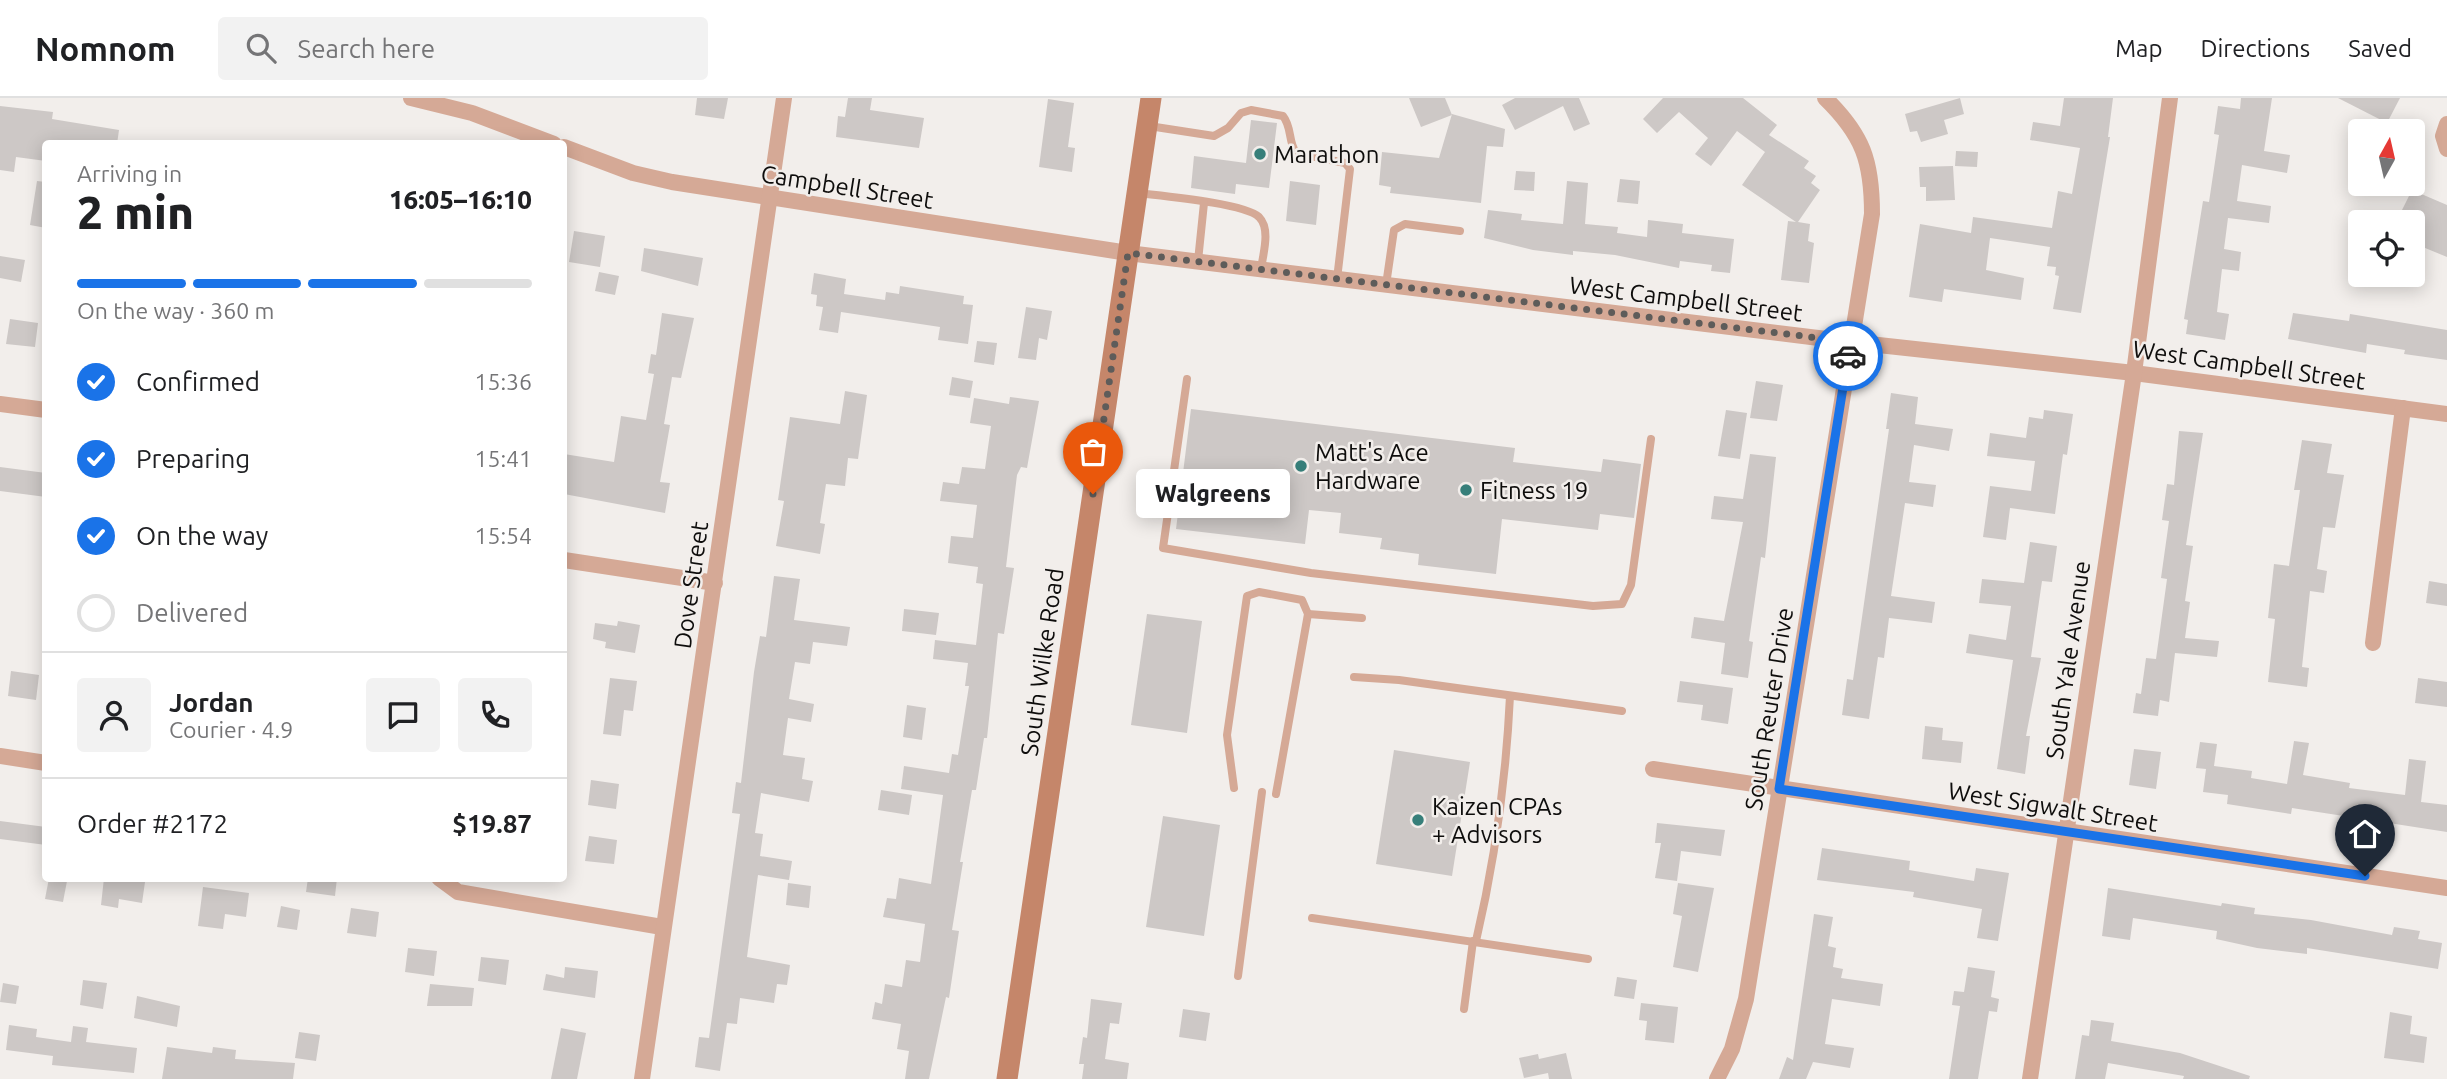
<!DOCTYPE html>
<html lang="en">
<head>
<meta charset="utf-8">
<style>
	:root { --surface:#fff; --page:#f2f2f2; --text:#202124; --muted:#757577; --line:#e0e0e0; --accent:#1a73e8 }
	body { margin:0; font-family:Ubuntu,sans-serif; background:var(--page); color:var(--text); height:100vh; display:flex; flex-direction:column; font-size:26px; white-space:nowrap }
	* { box-sizing:border-box; margin:0 }
	p { font-size:23px; color:var(--muted) }
	.icon { flex:none; width:38px; height:38px; fill:none; stroke:currentColor; stroke-width:2; stroke-linecap:round; stroke-linejoin:round }
	.map { position:relative; flex:1; overflow:hidden }
	.sheet { position:absolute; left:42px; top:42px; width:525px; height:742px; display:flex; flex-direction:column; background:var(--surface); border-radius:7px; box-shadow:0 4px 18px #0003 }
	.sheet>* { flex:none }
	.needle { width:46px; rotate:8deg }
	.controls { position:absolute; left:2348px; top:21px; display:grid; gap:14px }
	.controls a { display:grid; place-items:center; width:77px; height:77px; border-radius:7px; background:var(--surface); box-shadow:0 4px 18px #0003; font-size:35px }
	.pin { position:absolute; display:grid; place-items:center; width:60px; height:60px; color:#fff; margin:-72px -30px; border-radius:50% 50% 50% 0; rotate:-45deg; box-shadow:0 0 7px #0007 }
	.pin .icon { rotate:45deg }
	.courier { position:absolute; display:grid; place-items:center; width:70px; height:70px; margin:-35px; border:5px solid #1a73e8; border-radius:50%; background:#fff; color:#222; box-shadow:0 2px 9px #0007 }
	.bubble { position:absolute; height:49px; border-radius:7px; background:var(--surface); box-shadow:0 4px 18px #0003; font-size:23px; font-weight:800; line-height:49px; text-align:center }
	.head em { font-style:normal; font-weight:800 }
	.head div { display:flex; flex-direction:column-reverse }
	.head { display:flex; align-items:center; justify-content:space-between; height:119px; padding:0 35px }
	h1 { font-size:46px; font-weight:800; line-height:52px }
	.bar { display:grid; grid-template-columns:repeat(4,1fr); gap:10px 7px; align-content:center; height:84px; padding:0 35px }
	.bar i { height:9px; border-radius:5px; background:var(--line) }
	.bar .selected { background:var(--accent) }
	.bar p { grid-column:span 4 }
	.line { display:flex; align-items:center; gap:18px; padding:0 35px; border-top:2px solid var(--line) }
	.line div { flex:1 }
	.round { display:grid; place-items:center; flex:none; width:74px; height:74px; border-radius:7px; background:var(--page) }
	ol { padding:0 35px; list-style:none }
	li { display:flex; align-items:center; gap:21px; height:77px }
	li p { margin-inline-start:auto }
	li .icon { padding:7px; border-radius:50%; background:var(--accent); color:#fff; stroke-width:4 }
	li:last-child { color:var(--muted) }
	li i { width:38px; height:38px; border:4px solid var(--line); border-radius:50% }
	header { display:flex; align-items:center; gap:42px; box-sizing:border-box; height:98px; padding:0 35px; background:var(--surface); border-bottom:2px solid var(--line) }
	header strong { font-size:33px }
	nav { display:flex; gap:38px; margin-inline-start:auto; font-size:24px }
	.search { width:490px; height:63px; background:var(--page); display:flex; align-items:center; gap:18px; box-sizing:border-box; padding:0 24px; border-radius:7px; color:var(--muted); font-size:26px }
	.map>svg:first-child { display:block }
	.building { fill:#cdc8c6 }
	.lines { fill:none; stroke-linecap:round; stroke-linejoin:round }
	.lane { stroke:#d5a996; stroke-width:8 }
	.street { stroke:#d5a996; stroke-width:16 }
	.secondary { stroke:#c5866a; stroke-width:21 }
	.done { stroke:#5e5c5a; stroke-width:7; stroke-dasharray:0 12.6 }
	.route { stroke:#1a73e8; stroke-width:9 }
	.poi-dot { fill:#377f7a; stroke:#f2eeeb; stroke-width:2.5 }
	.labels { text-anchor:middle; dominant-baseline:central; stroke-width:5; stroke-linejoin:round; paint-order:stroke }
	.poi-label { font-size:24px; fill:#0e0d0c; stroke:#f2eeeb; text-anchor:start }
	.street-label { font-size:24px; fill:#0e0d0c; stroke:#f2eeeb }
</style>
</head>
<body>
<header>
<strong>Nomnom</strong>
<div class="search"><svg class="icon" aria-label="search" viewBox="0 0 24 24"><circle cx="10" cy="10" r="6"/><path d="M15 15l6 6"/></svg>Search here</div>
<nav><a>Map</a><a>Directions</a><a>Saved</a></nav>
</header>
<div class="map">
<svg width="2447" height="981" viewBox="0 0 2447 981">
	<rect width="100%" height="100%" fill="#f2eeeb"/>
	<g class="building">
		<polygon points="697,0 728,0 724,21 695,17"/>
		<polygon points="848,0 872,0 870,12 924,20 919,50 836,39 838,18 845,19"/>
		<polygon points="1409,0 1445,0 1452,17 1421,29"/>
		<polygon points="1515,0 1579,0 1590,26 1574,33 1563,8 1515,32 1502,7"/>
		<polygon points="1663,0 1743,0 1777,27 1769,37 1809,63 1804,70 1816,78 1811,85 1820,92 1798,124 1810,126 1808,143 1814,145 1809,185 1781,182 1788,123 1796,124 1742,87 1765,54 1737,33 1711,68 1695,56 1708,40 1679,14 1657,35 1643,21"/>
		<polygon points="1960,0 1964,16 1944,22 1948,36 1921,44 1917,33 1910,34 1905,16"/>
		<polygon points="2064,0 2113,0 2108,39 2110,39 2081,215 2053,211 2059,178 2055,177 2056,169 2047,168 2050,149 1990,140 1986,172 2024,180 2021,202 1944,191 1942,204 1909,199 1920,126 1971,135 1973,119 2052,130 2058,93 2072,96 2080,50 2030,42 2033,24 2060,28"/>
		<polygon points="2241,0 2272,0 2264,53 2290,57 2287,75 2242,67 2237,103 2271,108 2269,125 2228,120 2224,151 2241,154 2239,173 2222,171 2217,214 2229,216 2225,242 2186,236 2188,222 2184,221 2203,103 2209,104 2219,37 2214,36 2218,8 2240,11"/>
		<polygon points="2338,0 2400,0 2387,25"/>
		<polygon points="1048,1 1074,5 1068,49 1075,50 1072,74 1039,69"/>
		<polygon points="0,8 53,14 52,21 119,32 117,46 46,46 46,63 16,59 14,74 0,72"/>
		<polygon points="1452,16 1505,31 1503,49 1487,48 1481,105 1390,95 1391,89 1379,87 1382,54 1439,60"/>
		<polygon points="1251,22 1277,25 1269,90 1236,86 1235,96 1191,90 1194,58 1246,65"/>
		<polygon points="1956,53 1978,54 1977,69 1955,68"/>
		<polygon points="1953,68 1955,102 1926,103 1926,89 1920,89 1919,69"/>
		<polygon points="1516,73 1535,74 1534,93 1514,92"/>
		<polygon points="1620,81 1640,83 1638,106 1617,104"/>
		<polygon points="37,83 46,84 46,130 30,127"/>
		<polygon points="1290,83 1320,87 1316,127 1286,123"/>
		<polygon points="1567,83 1588,85 1585,126 1618,129 1617,135 1647,139 1648,122 1683,126 1682,135 1734,141 1730,175 1711,173 1712,167 1680,163 1679,170 1615,157 1573,153 1573,157 1533,152 1484,140 1488,112 1522,116 1521,122 1563,126"/>
		<polygon points="2412,92 2447,107 2447,159 2413,145 2413,124 2399,118"/>
		<polygon points="574,133 605,138 600,169 569,164"/>
		<polygon points="644,150 703,160 698,188 641,173"/>
		<polygon points="0,158 25,162 21,184 0,180"/>
		<polygon points="599,174 619,178 615,197 595,193"/>
		<polygon points="814,175 846,181 844,196 885,202 886,194 899,196 900,188 964,198 963,206 973,207 968,246 938,242 940,229 841,214 838,235 819,232 823,209 816,208 817,197 811,196"/>
		<polygon points="1026,209 1052,213 1047,242 1039,240 1036,262 1018,260"/>
		<polygon points="662,215 694,220 681,280 672,279 664,326 670,327 660,384 670,385 665,415 564,396 564,356 614,364 621,318 646,322 654,276 648,275 651,256 656,257"/>
		<polygon points="2293,215 2349,223 2350,216 2447,232 2447,262 2404,256 2405,252 2367,246 2366,255 2288,241"/>
		<polygon points="10,221 38,225 35,249 6,246"/>
		<polygon points="977,243 997,245 994,267 974,264"/>
		<polygon points="952,279 973,283 970,300 949,297"/>
		<polygon points="1756,283 1783,287 1777,323 1750,320"/>
		<polygon points="845,293 867,297 858,361 848,360 845,388 826,386 820,425 825,426 820,456 776,448 784,403 778,402 790,319 840,326"/>
		<polygon points="1891,295 1918,299 1915,326 1953,331 1949,353 1914,347 1909,384 1936,387 1933,409 1905,405 1891,498 1935,504 1932,525 1889,520 1884,560 1878,559 1869,621 1842,617 1847,581 1853,582 1889,331 1886,331"/>
		<polygon points="1010,299 1039,303 1027,370 1021,369 1017,377 1006,469 1014,470 1004,536 998,535 987,640 984,640 976,692 972,692 960,764 963,764 952,832 959,833 949,900 946,899 929,981 905,981 909,953 897,951 901,926 872,921 875,904 882,906 885,886 902,889 906,862 920,864 925,826 883,819 887,800 896,801 899,780 931,786 943,697 901,691 904,668 949,675 952,656 958,657 969,588 965,588 968,565 933,561 935,542 976,547 983,486 976,485 978,469 948,465 951,438 973,440 977,407 940,403 943,384 959,386 962,369 985,371 991,328 970,325 974,300 1009,306"/>
		<polygon points="1191,311 1515,350 1513,364 1601,374 1603,361 1641,366 1634,420 1600,416 1598,432 1502,421 1496,476 1418,467 1419,456 1380,451 1382,440 1339,435 1341,415 1309,412 1305,446 1176,431"/>
		<polygon points="1726,312 1747,315 1740,361 1718,358"/>
		<polygon points="2044,312 2073,316 2067,357 2063,356 2055,416 2010,410 2006,442 1983,439 1990,388 2031,393 2035,363 1987,358 1990,335 2026,340 2029,319 2043,321"/>
		<polygon points="2179,333 2203,335 2186,447 2193,448 2185,503 2190,504 2185,540 2219,543 2217,559 2175,555 2169,604 2160,602 2158,618 2133,615 2136,595 2141,596 2146,560 2156,561 2167,481 2161,480 2169,423 2162,422 2167,386 2174,387"/>
		<polygon points="2302,342 2332,346 2327,375 2344,377 2335,430 2323,429 2317,471 2327,473 2324,495 2310,493 2302,569 2309,570 2307,589 2268,584 2275,521 2268,520 2274,466 2289,468 2300,392 2294,392"/>
		<polygon points="1750,356 1776,359 1765,460 1761,459 1749,543 1753,544 1748,580 1721,576 1725,545 1691,540 1694,519 1724,523 1743,424 1711,421 1714,398 1743,401"/>
		<polygon points="0,369 46,375 46,399 0,393"/>
		<polygon points="2030,444 2057,448 2052,484 2042,483 2031,559 2041,560 2026,638 2030,638 2025,676 1997,671 2013,562 1966,555 1969,536 2006,542 2011,508 1979,505 1982,481 2024,485"/>
		<polygon points="774,478 800,481 794,522 850,529 847,548 813,544 810,566 795,564 789,601 814,606 811,624 788,620 783,657 805,660 802,681 813,683 809,704 761,695 755,735 763,736 760,758 792,763 789,782 758,777 747,859 790,867 787,887 777,886 774,905 740,900 737,926 727,925 720,973 695,969 699,939 709,940 740,716 732,715 736,684 741,685 754,574 760,538 766,539"/>
		<polygon points="2429,483 2447,486 2447,508 2426,505"/>
		<polygon points="904,511 939,515 936,537 902,533"/>
		<polygon points="1147,516 1202,523 1187,635 1131,627"/>
		<polygon points="618,523 640,527 635,555 605,550 606,544 593,541 595,525 617,528"/>
		<polygon points="11,573 39,577 36,602 8,598"/>
		<polygon points="610,580 637,583 633,613 624,612 621,638 603,636"/>
		<polygon points="2418,580 2447,584 2447,609 2415,605"/>
		<polygon points="1680,583 1733,590 1728,626 1701,622 1703,607 1677,604"/>
		<polygon points="907,607 926,610 922,642 903,639"/>
		<polygon points="1925,628 1943,630 1942,642 1963,644 1961,665 1922,661"/>
		<polygon points="2294,643 2309,645 2303,677 2350,685 2349,690 2405,697 2409,661 2426,663 2421,704 2447,707 2447,734 2292,710 2291,716 2227,706 2228,697 2203,694 2206,671 2196,670 2200,644 2217,646 2214,668 2252,673 2251,680 2287,686"/>
		<polygon points="2134,651 2161,654 2156,691 2129,687"/>
		<polygon points="1394,652 1470,664 1452,778 1376,766"/>
		<polygon points="591,682 619,686 616,711 588,707"/>
		<polygon points="881,692 912,697 909,717 878,712"/>
		<polygon points="1163,718 1220,727 1204,838 1146,829"/>
		<polygon points="0,723 46,729 46,747 0,741"/>
		<polygon points="1657,725 1725,732 1721,758 1681,753 1677,783 1655,780 1661,745 1655,745"/>
		<polygon points="589,738 617,742 614,766 585,763"/>
		<polygon points="1822,750 1910,763 1909,772 1974,783 1976,770 2009,775 1998,843 1977,840 1982,811 1913,799 1914,794 1817,782"/>
		<polygon points="49,780 67,783 63,804 45,801"/>
		<polygon points="104,780 145,784 142,805 119,801 118,810 101,807"/>
		<polygon points="308,780 337,780 335,798 306,794"/>
		<polygon points="788,785 811,788 809,810 786,807"/>
		<polygon points="1678,785 1714,790 1698,874 1673,869 1682,818 1673,816"/>
		<polygon points="203,789 249,795 246,819 225,816 223,831 198,828"/>
		<polygon points="2108,790 2221,808 2222,805 2255,810 2254,816 2311,822 2392,837 2394,829 2420,833 2418,841 2442,845 2438,871 2307,850 2307,856 2257,850 2216,841 2217,833 2133,820 2130,842 2102,838"/>
		<polygon points="281,808 300,812 297,832 277,829"/>
		<polygon points="351,810 379,814 376,839 347,835"/>
		<polygon points="1814,816 1833,819 1828,848 1836,850 1833,869 1843,871 1841,880 1883,886 1880,908 1832,901 1825,946 1854,950 1850,970 1813,964 1806,981 1779,981 1787,959 1793,962"/>
		<polygon points="408,850 437,853 434,878 405,874"/>
		<polygon points="481,859 509,862 506,887 478,883"/>
		<polygon points="565,869 598,873 595,900 543,892 546,876 564,880"/>
		<polygon points="1968,869 1995,873 1991,899 1999,901 1997,914 1989,913 1978,981 1949,981 1960,908 1952,907 1954,893 1964,894"/>
		<polygon points="1617,879 1637,882 1634,901 1614,898"/>
		<polygon points="83,882 107,885 103,911 80,907"/>
		<polygon points="3,885 19,888 16,906 0,904"/>
		<polygon points="430,886 474,890 472,908 427,908"/>
		<polygon points="137,898 180,908 177,929 134,920"/>
		<polygon points="1091,901 1122,905 1119,926 1110,925 1105,961 1129,965 1127,981 1082,981 1084,966 1079,966 1083,939 1087,940"/>
		<polygon points="1641,905 1678,909 1674,945 1645,942 1647,923 1639,922"/>
		<polygon points="1183,911 1210,915 1206,943 1179,939"/>
		<polygon points="2390,914 2412,918 2410,936 2427,939 2424,965 2384,960"/>
		<polygon points="2091,922 2114,925 2111,943 2180,955 2250,978 2249,981 2183,981 2184,978 2108,965 2105,981 2075,981 2082,937 2089,938"/>
		<polygon points="9,927 37,931 36,939 71,944 73,928 88,930 86,944 137,950 134,975 52,967 53,958 6,952"/>
		<polygon points="561,930 586,935 577,981 551,981"/>
		<polygon points="299,934 320,937 316,963 295,960"/>
		<polygon points="167,949 212,955 213,949 236,952 235,961 295,965 293,981 162,981"/>
		<polygon points="1566,955 1572,981 1549,981 1548,975 1524,980 1519,960 1538,956 1539,961"/>
	</g>
	<g class="lines">
		<g class="lane">
			<path d="M1149 28 1214 38 1228 30 1241 15 1251 12 1283 18C1292 29 1288 43 1296 55L1345 65 1350 71 1337 181"/>
			<path d="M1137 95C1161 98 1244 105 1259 119 1271 131 1263 156 1261 171"/>
			<polyline points="1198,163 1204,105"/>
			<polyline points="1386,187 1394,132 1405,126 1460,133"/>
			<polyline points="1187,281 1163,450 1311,475 1593,508 1622,506 1631,487 1651,341"/>
			<polyline points="1308,516 1362,520"/>
			<polyline points="1354,579 1399,582 1622,613"/>
			<polyline points="1234,690 1227,637 1247,498 1259,494 1302,502 1308,516 1276,696"/>
			<polyline points="1312,820 1588,861"/>
			<path d="M1476 843C1495 762 1506 682 1510 598"/>
			<polyline points="1238,878 1262,694"/>
			<polyline points="1464,911 1473,843"/>
		</g>
		<g class="street">
			<polyline points="411,0 472,15 554,46"/>
			<polyline points="2447,26 2443,38 2447,51"/>
			<polyline points="564,49 633,75 672,84 1128,155 1851,244 2134,275 2447,316"/>
			<polyline points="0,306 46,312"/>
			<polyline points="564,462 715,485"/>
			<polyline points="2373,545 2403,310"/>
			<polyline points="0,658 46,665"/>
			<polyline points="1653,671 2447,790"/>
			<polyline points="439,780 458,794 662,829"/>
			<polyline points="642,981 784,0"/>
			<path d="M1717 981 1732 951 1746 901 1872 116C1872 63 1863 37 1825 0"/>
			<polyline points="2030,981 2134,275 2170,0"/>
		</g>
		<polyline class="secondary" points="1007,981 1151,0"/>
	</g>
	<g class="lines">
		<polyline class="done" points="1093,396 1128,155 1851,244 1848,258"/>
		<polyline class="route" points="1848,258 1779,691 2365,778"/>
	</g>
	<g class="poi-dot">
		<circle cx="1260" cy="56" r="7"/>
		<circle cx="1301" cy="368" r="7"/>
		<circle cx="1466" cy="392" r="7"/>
		<circle cx="1418" cy="722" r="7"/>
	</g>
	<g class="labels">
		<g class="poi-label">
			<text x="1274" y="56">Marathon</text>
			<text x="1315" y="354">Matt's Ace<tspan x="1315" dy="28">Hardware</tspan></text>
			<text x="1480" y="392">Fitness 19</text>
			<text x="1432" y="708">Kaizen CPAs<tspan x="1432" dy="28">+ Advisors</tspan></text>
		</g>
		<g class="street-label">
			<text transform="translate(847 89) rotate(9)">Campbell Street</text>
			<text transform="translate(1686 201) rotate(7)">West Campbell Street</text>
			<text transform="translate(2249 267) rotate(8)">West Campbell Street</text>
			<text transform="translate(691 487) rotate(-82)">Dove Street</text>
			<text transform="translate(2068 562) rotate(-82)">South Yale Avenue</text>
			<text transform="translate(1042 564) rotate(-82)">South Wilke Road</text>
			<text transform="translate(1769 611) rotate(-81)">South Reuter Drive</text>
			<text transform="translate(2053 709) rotate(9)">West Sigwalt Street</text>
		</g>
	</g>
</svg>
<div class="controls">
<a><svg class="needle" viewBox="-14 -14 28 28"><path d="M0-13l5 13h-10z" fill="#e53935"/><path d="M0 13l5-13h-10z" fill="#757577"/></svg></a>
<a><svg class="icon" aria-label="locate" viewBox="0 0 24 24"><circle cx="12" cy="12" r="6"/><path d="M12 2v4M12 18v4M2 12h4M18 12h4"/></svg></a>
</div>
<div class="pin" style="left:1093px;top:396px;background:#ea580c"><svg class="icon" aria-label="bag" viewBox="0 0 24 24"><path d="M5 8h14l-1 12H6zM9 8a3 3 0 0 1 6 0"/></svg></div>
<div class="pin" style="left:2365px;top:778px;background:#1f2937"><svg class="icon" aria-label="home" viewBox="0 0 24 24"><path d="M3 11l9-7 9 7M6 9v11h12V9"/></svg></div>
<div class="courier" style="left:1848px;top:258px"><svg class="icon" aria-label="car" viewBox="0 0 24 24"><path d="M5 17H2v-5l4-1 3-4h7l3 4 3 1v5h-3M9 17h6M6 11h13"/><circle cx="7" cy="17" r="2"/><circle cx="17" cy="17" r="2"/></svg></div>
<div class="bubble" style="left:1136px;top:371px;width:154px">Walgreens</div>
<section class="sheet">
<div class="head"><div><h1>2 min</h1><p>Arriving in</p></div><em>16:05–16:10</em></div>
<div class="bar"><i class="selected"></i><i class="selected"></i><i class="selected"></i><i></i><p>On the way · 360 m</p></div>
<ol>
<li><svg class="icon" aria-label="check" viewBox="0 0 24 24"><path d="M5 12l5 5 9-10"/></svg>Confirmed<p>15:36</p></li>
<li><svg class="icon" aria-label="check" viewBox="0 0 24 24"><path d="M5 12l5 5 9-10"/></svg>Preparing<p>15:41</p></li>
<li><svg class="icon" aria-label="check" viewBox="0 0 24 24"><path d="M5 12l5 5 9-10"/></svg>On the way<p>15:54</p></li>
<li><i></i>Delivered</li>
</ol>
<div class="line" style="height:126px"><a class="round"><svg class="icon" aria-label="person" viewBox="0 0 24 24"><circle cx="12" cy="8" r="4"/><path d="M4 21q1-7 8-7t8 7"/></svg></a><div><b>Jordan</b><p>Courier · 4.9</p></div><a class="round"><svg class="icon" aria-label="chat" viewBox="0 0 24 24"><path d="M4 5h16v11H9l-5 4z"/></svg></a><a class="round"><svg class="icon" aria-label="phone" viewBox="0 0 24 24"><path d="M5 4h4l2 5-3 2q2 4 5 5l2-3 5 2v4C11 20 4 13 5 4z"/></svg></a></div>
<div class="line" style="height:91px"><div>Order #2172</div><b>$19.87</b></div>
</section>
</div>
</body>
</html>
